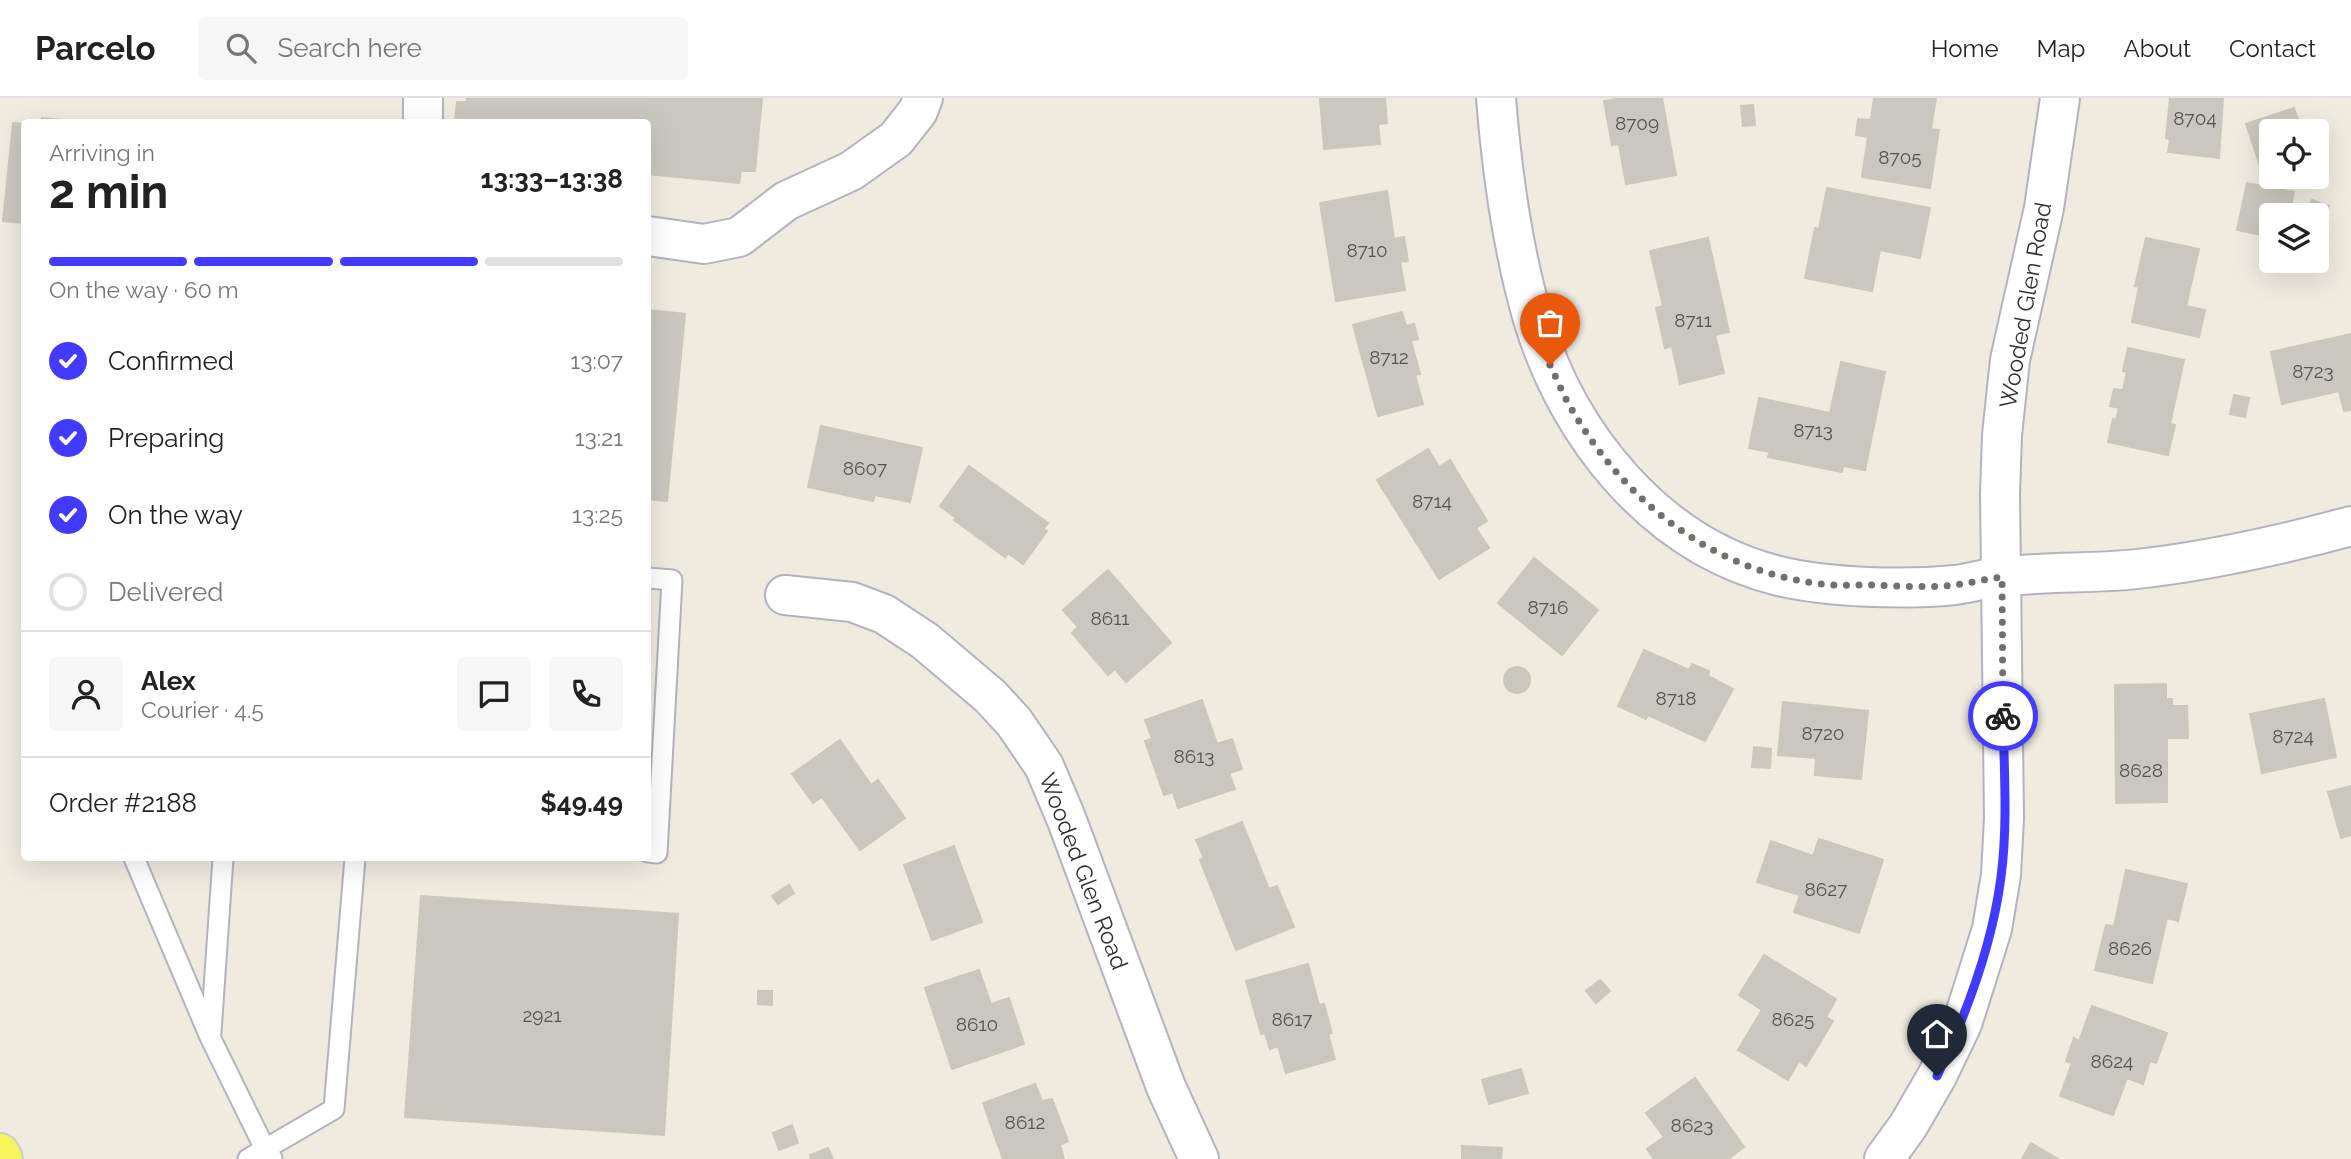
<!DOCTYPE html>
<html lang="en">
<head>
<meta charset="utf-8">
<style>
	:root { --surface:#fff; --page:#f6f6f6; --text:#222; --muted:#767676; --line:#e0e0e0; --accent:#423bff }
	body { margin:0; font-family:Raleway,sans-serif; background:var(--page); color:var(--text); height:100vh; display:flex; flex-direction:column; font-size:26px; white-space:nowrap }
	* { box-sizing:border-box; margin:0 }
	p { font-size:23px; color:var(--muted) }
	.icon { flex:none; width:38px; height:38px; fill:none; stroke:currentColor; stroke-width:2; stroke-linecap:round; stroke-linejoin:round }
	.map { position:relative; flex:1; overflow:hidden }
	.panel { position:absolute; left:21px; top:21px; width:630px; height:742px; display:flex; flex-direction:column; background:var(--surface); border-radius:7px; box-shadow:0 7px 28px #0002 }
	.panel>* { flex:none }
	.buttons { position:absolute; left:2259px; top:21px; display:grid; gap:14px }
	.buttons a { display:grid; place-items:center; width:70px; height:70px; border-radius:7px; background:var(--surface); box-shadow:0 7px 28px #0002; font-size:35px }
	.pin { position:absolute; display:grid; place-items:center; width:60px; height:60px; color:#fff; margin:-72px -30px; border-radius:50% 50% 50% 0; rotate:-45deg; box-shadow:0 0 7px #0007 }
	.pin .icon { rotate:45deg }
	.courier { position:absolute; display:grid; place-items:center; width:70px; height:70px; margin:-35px; border:5px solid #423bff; border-radius:50%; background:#fff; color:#222; box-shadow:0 2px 9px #0007 }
	.summary em { font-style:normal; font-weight:700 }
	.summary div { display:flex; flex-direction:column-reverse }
	.summary { display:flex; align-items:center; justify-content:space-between; height:119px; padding:0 28px }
	h1 { font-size:46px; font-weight:700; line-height:52px }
	.bar { display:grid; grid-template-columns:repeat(4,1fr); gap:10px 7px; align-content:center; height:84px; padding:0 28px }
	.bar i { height:9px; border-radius:5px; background:var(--line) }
	.bar .on { background:var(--accent) }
	.bar p { grid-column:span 4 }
	.line { display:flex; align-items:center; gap:18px; padding:0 28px; border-top:2px solid var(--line) }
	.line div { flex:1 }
	.round { display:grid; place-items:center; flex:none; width:74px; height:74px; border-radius:7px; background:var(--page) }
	ol { padding:0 28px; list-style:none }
	li { display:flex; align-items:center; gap:21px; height:77px }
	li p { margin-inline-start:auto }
	li .icon { padding:7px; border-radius:50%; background:var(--accent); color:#fff; stroke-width:4 }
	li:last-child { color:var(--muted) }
	li i { width:38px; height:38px; border:4px solid var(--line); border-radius:50% }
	header { display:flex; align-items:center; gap:42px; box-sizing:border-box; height:98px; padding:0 35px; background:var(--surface); border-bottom:2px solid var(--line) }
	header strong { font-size:33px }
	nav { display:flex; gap:38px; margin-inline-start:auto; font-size:24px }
	.search { width:490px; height:63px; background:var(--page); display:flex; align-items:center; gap:18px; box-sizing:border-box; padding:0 24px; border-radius:7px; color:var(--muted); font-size:26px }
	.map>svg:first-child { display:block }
	.building { fill:#cac8be; stroke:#cac8b8; stroke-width:2 }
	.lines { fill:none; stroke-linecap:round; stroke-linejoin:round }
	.service-casing { stroke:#b3b3c0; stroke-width:23 }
	.minor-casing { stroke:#b3b3c0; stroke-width:42 }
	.primary-casing { stroke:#cdcdcd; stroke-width:42 }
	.service { stroke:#fff; stroke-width:19 }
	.minor { stroke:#fff; stroke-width:38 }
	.primary { stroke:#f7f55c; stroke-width:38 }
	.done { stroke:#71706b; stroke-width:7; stroke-dasharray:0 12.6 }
	.route { stroke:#423bff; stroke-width:9 }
	.labels { text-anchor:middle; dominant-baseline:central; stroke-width:7; stroke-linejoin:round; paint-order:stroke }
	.number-label { font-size:19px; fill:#545451 }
	.street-label { font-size:23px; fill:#2d2d2d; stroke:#fff }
</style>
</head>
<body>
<header>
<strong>Parcelo</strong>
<div class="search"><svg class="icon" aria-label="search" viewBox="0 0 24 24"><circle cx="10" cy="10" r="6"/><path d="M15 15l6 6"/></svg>Search here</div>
<nav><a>Home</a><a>Map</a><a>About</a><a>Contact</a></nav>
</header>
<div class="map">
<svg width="2351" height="1061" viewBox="0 0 2351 1061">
	<rect width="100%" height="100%" fill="#efebdf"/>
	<g class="building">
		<polygon points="467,0 762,0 755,73 741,73 739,85 648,76 648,24 455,24 457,4 467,4"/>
		<polygon points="1320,0 1385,0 1387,25 1378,26 1380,46 1324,51"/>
		<polygon points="1623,0 1662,0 1676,77 1626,86 1619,46 1612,47 1604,3"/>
		<polygon points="1874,0 1936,0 1931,31 1939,32 1930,90 1862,79 1868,39 1856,37 1858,21 1871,22"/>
		<polygon points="2170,0 2223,0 2219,60 2168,54 2170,42 2166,40"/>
		<polygon points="1753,7 1755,27 1743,28 1741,8"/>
		<polygon points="2294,10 2302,33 2272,33 2272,68 2261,71 2246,26"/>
		<polygon points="42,20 71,23 71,24 42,24"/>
		<polygon points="13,25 24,26 24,125 3,123"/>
		<polygon points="2247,85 2294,94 2289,117 2272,117 2272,139 2237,132"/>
		<polygon points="1827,90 1930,110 1920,160 1880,152 1872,193 1805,180 1815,130 1819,131"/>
		<polygon points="1387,93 1394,141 1404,139 1408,163 1400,164 1405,192 1336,203 1320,105"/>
		<polygon points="2312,102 2329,108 2323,126 2317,123 2317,117 2307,117"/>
		<polygon points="1708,140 1729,234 1715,237 1724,275 1680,286 1672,248 1665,250 1656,210 1663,208 1650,153"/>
		<polygon points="2146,140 2199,151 2186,208 2205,212 2199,239 2132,224 2139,189 2135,188"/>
		<polygon points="648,212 685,216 667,403 648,401"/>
		<polygon points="1402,214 1406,228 1414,226 1418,241 1411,243 1420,276 1415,277 1423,306 1378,318 1353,227"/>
		<polygon points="2351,236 2351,312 2344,313 2339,293 2282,306 2271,254"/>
		<polygon points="2128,250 2184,262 2170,326 2175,327 2168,357 2108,344 2113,321 2116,322 2119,310 2110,308 2114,291 2123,292 2127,274 2123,273"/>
		<polygon points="1841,264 1885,274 1865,372 1843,368 1842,374 1768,359 1770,354 1749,350 1759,300 1830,315"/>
		<polygon points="2234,297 2249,300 2245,319 2230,316"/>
		<polygon points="821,328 922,350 910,404 875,397 873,403 808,389"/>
		<polygon points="1428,351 1439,369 1450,362 1487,423 1476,430 1489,450 1439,481 1377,382"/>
		<polygon points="969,368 1048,425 1043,431 1047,433 1023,466 1008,455 1005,459 954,422 956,420 940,408"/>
		<polygon points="1534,460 1598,512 1562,557 1498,505"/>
		<polygon points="1108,472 1171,545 1126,584 1115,571 1108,577 1072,535 1078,529 1063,512"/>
		<polygon points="1644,552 1689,572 1692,566 1709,573 1708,578 1733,591 1705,643 1648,617 1646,621 1618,608"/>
		<circle cx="1517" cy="582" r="13"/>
		<polygon points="2166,586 2166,601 2172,601 2172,608 2187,608 2188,640 2167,640 2167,704 2116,705 2115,587"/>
		<polygon points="2324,601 2336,659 2262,675 2250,616"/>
		<polygon points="1202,602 1217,646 1232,641 1242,671 1229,675 1235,691 1178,710 1173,694 1164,697 1145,643 1152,641 1145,622"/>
		<polygon points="1783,604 1868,613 1861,681 1815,677 1816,660 1778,657"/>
		<polygon points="840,642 871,687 878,682 905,720 860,752 822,699 813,705 792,676"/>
		<polygon points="1754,649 1771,651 1770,670 1752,669"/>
		<polygon points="2351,688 2351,737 2341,740 2328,694"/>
		<polygon points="1242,724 1269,791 1277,788 1294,829 1236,852 1200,762 1204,760 1196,742"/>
		<polygon points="1819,741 1883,762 1859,835 1794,814 1800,797 1757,784 1771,743 1813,758"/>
		<polygon points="954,748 982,824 932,842 904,767"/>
		<polygon points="2126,772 2187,786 2178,823 2167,820 2152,885 2095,872 2106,827 2114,828"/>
		<polygon points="789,787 794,795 778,806 772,798"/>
		<polygon points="421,798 678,816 664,1037 405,1019"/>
		<polygon points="1764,857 1836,901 1826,919 1833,923 1806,968 1799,963 1788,982 1738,952 1762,912 1739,897"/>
		<polygon points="1308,866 1319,907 1324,906 1332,935 1328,936 1335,961 1286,975 1278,948 1270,951 1265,935 1261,936 1246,883"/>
		<polygon points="979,872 991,906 1009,900 1024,946 952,971 925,890"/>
		<polygon points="1600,882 1610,893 1596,905 1586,893"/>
		<polygon points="758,893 772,893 772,907 758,906"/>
		<polygon points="2092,908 2167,935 2156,965 2150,963 2143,986 2127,980 2113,1017 2060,998 2072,965 2066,963 2074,940 2079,943"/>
		<polygon points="1521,971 1528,995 1489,1006 1482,982"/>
		<polygon points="1695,980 1744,1049 1728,1061 1654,1061 1647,1051 1664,1039 1646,1015"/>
		<polygon points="1035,986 1042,1003 1052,1001 1068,1043 1060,1047 1064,1061 1003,1061 983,1005"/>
		<polygon points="792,1027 798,1045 779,1052 773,1035"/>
		<polygon points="2031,1045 2058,1061 2022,1061"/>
		<polygon points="1462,1048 1502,1050 1501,1061 1462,1061"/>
		<polygon points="828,1050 833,1061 811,1061 810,1057"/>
	</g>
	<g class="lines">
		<g class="service-casing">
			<g id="service">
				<polyline points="648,480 672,482 657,755 648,754"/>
				<polyline points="134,760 210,939 265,1051 272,1060"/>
				<polyline points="211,934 223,760"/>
				<polyline points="248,1061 334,1011 355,760"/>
			</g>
		</g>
		<g class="minor-casing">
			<g id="minor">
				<path d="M1496 0C1502 74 1512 150 1533 221 1568 338 1656 448 1779 478 1828 490 1905 492 1955 487 1971 485 1986 480 2002 479 2046 473 2092 476 2137 471 2209 463 2281 447 2351 428"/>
				<polyline points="423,24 423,0"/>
				<polyline points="648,138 704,146 739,139 786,103 851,73 896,41 918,13 923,0"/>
				<polyline points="785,497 852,504 884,516 925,543 990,598 1014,624 1044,668 1066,720 1166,989 1199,1061"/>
				<polyline points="1884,1061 1908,1028 1937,978 1962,926 1992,831 2001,777 2004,720 2000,396 2002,337 2010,262 2044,110 2060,0"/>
			</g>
		</g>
		<g class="primary-casing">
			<polyline id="primary" points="0,1055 3,1061"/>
		</g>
		<use href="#service" class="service"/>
		<use href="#minor" class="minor"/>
		<use href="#primary" class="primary"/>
	</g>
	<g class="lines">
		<path class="done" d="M1550 267C1557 281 1563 297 1571 310 1624 403 1713 474 1822 486 1838 488 1854 487 1870 487 1898 488 1927 490 1955 487 1970 485 1986 481 2002 479L2003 618"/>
		<path class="route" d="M1937 978C1967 915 1992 849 2001 779 2008 726 2004 671 2003 618"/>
	</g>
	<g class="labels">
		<g class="number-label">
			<text x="2195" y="20">8704</text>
			<text x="1637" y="25">8709</text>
			<text x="1900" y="59">8705</text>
			<text x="1367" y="152">8710</text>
			<text x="1693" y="222">8711</text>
			<text x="1389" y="259">8712</text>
			<text x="2313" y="273">8723</text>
			<text x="1813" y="332">8713</text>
			<text x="865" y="370">8607</text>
			<text x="1432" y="403">8714</text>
			<text x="1548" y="509">8716</text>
			<text x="1110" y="520">8611</text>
			<text x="1676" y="600">8718</text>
			<text x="1823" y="635">8720</text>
			<text x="2293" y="638">8724</text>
			<text x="1194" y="658">8613</text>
			<text x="2141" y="672">8628</text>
			<text x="1826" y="791">8627</text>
			<text x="2130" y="850">8626</text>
			<text x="542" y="917">2921</text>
			<text x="1292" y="921">8617</text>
			<text x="1793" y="921">8625</text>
			<text x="977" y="926">8610</text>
			<text x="2112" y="963">8624</text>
			<text x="1025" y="1024">8612</text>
			<text x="1692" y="1027">8623</text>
		</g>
		<g class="street-label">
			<text transform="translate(2025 207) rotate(-80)">Wooded Glen Road</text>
			<text transform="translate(1084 773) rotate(69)">Wooded Glen Road</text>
		</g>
	</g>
</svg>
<div class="buttons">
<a><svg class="icon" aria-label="locate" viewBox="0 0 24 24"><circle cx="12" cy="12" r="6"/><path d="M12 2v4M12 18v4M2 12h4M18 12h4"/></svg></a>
<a><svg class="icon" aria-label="layers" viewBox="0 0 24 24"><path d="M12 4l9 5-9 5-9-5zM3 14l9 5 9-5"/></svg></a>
</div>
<div class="pin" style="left:1550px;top:267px;background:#ea580c"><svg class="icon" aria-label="bag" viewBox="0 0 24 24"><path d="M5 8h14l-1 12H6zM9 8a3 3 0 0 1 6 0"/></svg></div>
<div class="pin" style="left:1937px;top:978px;background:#1f2937"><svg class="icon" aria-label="home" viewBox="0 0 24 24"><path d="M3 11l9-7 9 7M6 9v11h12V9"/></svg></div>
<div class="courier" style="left:2003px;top:618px"><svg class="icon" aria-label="bike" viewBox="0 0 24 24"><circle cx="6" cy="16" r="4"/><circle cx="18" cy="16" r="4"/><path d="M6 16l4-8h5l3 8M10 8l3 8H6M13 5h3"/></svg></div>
<section class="panel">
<div class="summary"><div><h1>2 min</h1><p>Arriving in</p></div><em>13:33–13:38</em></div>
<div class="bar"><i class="on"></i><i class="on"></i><i class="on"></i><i></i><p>On the way · 60 m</p></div>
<ol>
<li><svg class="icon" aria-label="check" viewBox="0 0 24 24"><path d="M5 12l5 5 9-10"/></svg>Confirmed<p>13:07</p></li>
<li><svg class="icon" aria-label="check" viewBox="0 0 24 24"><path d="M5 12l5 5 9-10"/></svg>Preparing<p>13:21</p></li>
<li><svg class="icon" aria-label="check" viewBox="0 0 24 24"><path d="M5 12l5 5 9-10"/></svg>On the way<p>13:25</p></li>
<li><i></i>Delivered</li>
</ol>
<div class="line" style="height:126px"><a class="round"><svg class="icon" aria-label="person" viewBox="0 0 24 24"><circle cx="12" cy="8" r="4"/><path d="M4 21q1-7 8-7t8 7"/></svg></a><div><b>Alex</b><p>Courier · 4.5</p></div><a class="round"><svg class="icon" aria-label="chat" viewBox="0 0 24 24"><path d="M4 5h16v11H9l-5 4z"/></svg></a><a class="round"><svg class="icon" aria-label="phone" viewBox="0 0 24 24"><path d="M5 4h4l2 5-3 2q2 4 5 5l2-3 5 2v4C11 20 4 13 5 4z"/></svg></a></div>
<div class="line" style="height:91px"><div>Order #2188</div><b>$49.49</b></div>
</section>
</div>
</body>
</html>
